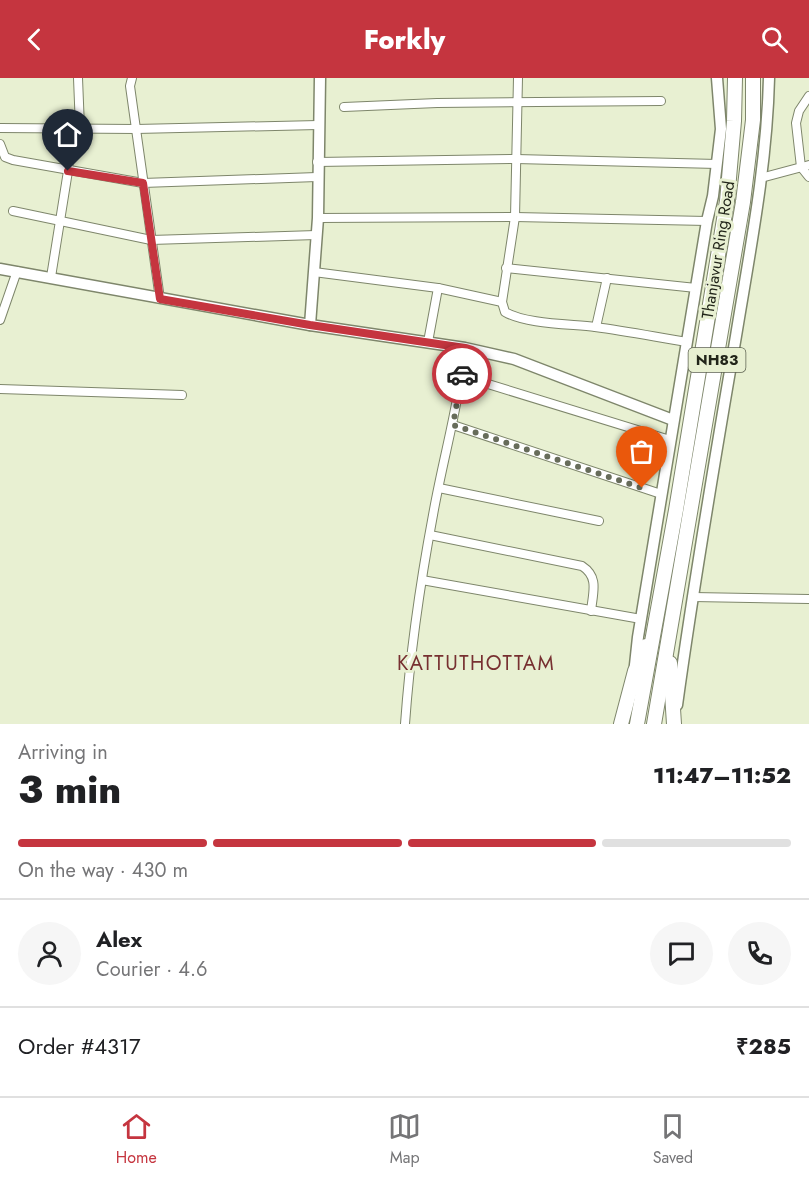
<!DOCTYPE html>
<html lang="en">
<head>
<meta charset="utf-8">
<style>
	:root { --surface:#fff; --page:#f6f6f6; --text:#202124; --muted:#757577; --line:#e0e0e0; --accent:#c5353f }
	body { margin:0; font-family:Jost,sans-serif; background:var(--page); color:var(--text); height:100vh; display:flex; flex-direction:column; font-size:22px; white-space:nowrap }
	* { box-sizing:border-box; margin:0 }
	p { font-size:20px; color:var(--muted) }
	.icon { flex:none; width:33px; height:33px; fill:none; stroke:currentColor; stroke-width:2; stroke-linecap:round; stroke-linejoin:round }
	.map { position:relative; height:646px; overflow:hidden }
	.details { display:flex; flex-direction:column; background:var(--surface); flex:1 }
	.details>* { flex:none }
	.pin { position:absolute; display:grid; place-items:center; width:51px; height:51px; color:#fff; margin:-62px -26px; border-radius:50% 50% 50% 0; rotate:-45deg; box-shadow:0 0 6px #0007 }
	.pin .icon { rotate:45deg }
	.courier { position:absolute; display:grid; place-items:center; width:60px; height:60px; margin:-30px; border:4px solid #c5353f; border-radius:50%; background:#fff; color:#222; box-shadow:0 2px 8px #0007 }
	.summary em { font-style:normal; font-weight:800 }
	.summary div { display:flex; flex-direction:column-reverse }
	.summary { display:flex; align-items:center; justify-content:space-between; height:102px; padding:0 18px }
	h1 { font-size:39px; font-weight:800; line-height:45px }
	.bar { display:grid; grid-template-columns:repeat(4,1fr); gap:9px 6px; align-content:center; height:72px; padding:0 18px }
	.bar i { height:8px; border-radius:4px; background:var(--line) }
	.bar .selected { background:var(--accent) }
	.bar p { grid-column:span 4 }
	.line { display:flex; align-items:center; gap:15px; padding:0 18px; border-top:2px solid var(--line) }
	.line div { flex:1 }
	.round { display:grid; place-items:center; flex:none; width:63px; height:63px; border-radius:32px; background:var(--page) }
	header { display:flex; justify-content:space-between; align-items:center; height:78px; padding:0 18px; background:var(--accent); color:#fff; font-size:27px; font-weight:800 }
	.tabs { display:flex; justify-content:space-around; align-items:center; height:84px; border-top:2px solid var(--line); background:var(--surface); font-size:16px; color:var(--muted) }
	.tabs a { display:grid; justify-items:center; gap:3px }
	.tabs .selected { color:var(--accent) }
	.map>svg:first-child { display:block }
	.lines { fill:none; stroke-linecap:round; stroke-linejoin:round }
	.street-casing { stroke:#7e866b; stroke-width:10 }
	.secondary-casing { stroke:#7e866b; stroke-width:13 }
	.highway-casing { stroke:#7e866b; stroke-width:16 }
	.street { stroke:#fff; stroke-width:8 }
	.secondary { stroke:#fff; stroke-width:10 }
	.highway { stroke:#fff; stroke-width:14 }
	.done { stroke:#676c5a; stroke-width:6; stroke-dasharray:0 10.8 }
	.route { stroke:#c5353f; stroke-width:8 }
	.labels { text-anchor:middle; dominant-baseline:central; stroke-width:6; stroke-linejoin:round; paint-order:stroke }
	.shield { fill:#e8f0d2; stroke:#5d6251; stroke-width:1.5 }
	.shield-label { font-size:15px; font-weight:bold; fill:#22251a }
	.street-label { font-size:16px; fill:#22251a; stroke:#e8f0d2 }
	.quarter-label { font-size:20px; letter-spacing:1.5px; fill:#773031; stroke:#e8f0d2 }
</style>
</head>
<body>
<header><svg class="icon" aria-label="back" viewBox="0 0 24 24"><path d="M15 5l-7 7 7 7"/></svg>Forkly<svg class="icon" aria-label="search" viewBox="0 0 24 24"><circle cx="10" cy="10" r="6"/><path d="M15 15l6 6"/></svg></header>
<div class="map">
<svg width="809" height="646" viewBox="0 0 809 646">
	<rect width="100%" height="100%" fill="#e8f0d2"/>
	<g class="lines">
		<g class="street-casing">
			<g id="street">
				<polyline points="78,0 80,50"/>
				<polyline points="132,0 130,8 136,51 160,221"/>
				<path d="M518 0 515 139 502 224 505 234C525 246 571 246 595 249 626 253 656 259 687 264"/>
				<polyline points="809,18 799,33 796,45 801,89 809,99"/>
				<polyline points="344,29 437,25 661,23"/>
				<polyline points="0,50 136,51 318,47"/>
				<polyline points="0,66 5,79 13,82 143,105 317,99"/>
				<polyline points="317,84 516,81 717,86"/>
				<polyline points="761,100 809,87"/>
				<polyline points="13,133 151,162 316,157"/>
				<polyline points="318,140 515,139 707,143"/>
				<polyline points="506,190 696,210"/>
				<polyline points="314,194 438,210 502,224"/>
				<polyline points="51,199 68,93 71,51"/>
				<polyline points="0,242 17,193"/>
				<polyline points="596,249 607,200"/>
				<polyline points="428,264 438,210"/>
				<polyline points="462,298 670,362"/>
				<polyline points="0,311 182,317"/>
				<polyline points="453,347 661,416"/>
				<polyline points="439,410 599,443"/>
				<path d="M430 457 582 488C599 499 593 514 591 533"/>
				<polyline points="422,502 641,541"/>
				<polyline points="693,519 809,521"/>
				<path d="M405 646C410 576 420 506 433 437 443 380 459 327 465 270"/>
			</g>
		</g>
		<g class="secondary-casing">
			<g id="secondary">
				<polyline points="0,191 310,247 465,270 514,281 673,342"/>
				<polyline points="310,247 318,140 320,0"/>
				<polyline points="635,587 638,559 707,143 713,118 721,51 717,0"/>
				<path d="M677 627C694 503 715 380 736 258 750 172 767 87 769 0"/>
			</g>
		</g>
		<g class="highway-casing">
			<g id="highway">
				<polyline points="670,585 674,646"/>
				<polyline points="621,646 635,593 646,568"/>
				<polyline points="637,646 676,432 727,123 734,43 735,0"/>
				<polyline points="654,646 743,124 753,42 753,0"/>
			</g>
		</g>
		<use href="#street" class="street"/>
		<use href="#secondary" class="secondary"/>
		<use href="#highway" class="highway"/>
	</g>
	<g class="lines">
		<polyline class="done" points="462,296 453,347 642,410"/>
		<polyline class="route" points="68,93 143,105 160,221 310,247 465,270 462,296"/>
	</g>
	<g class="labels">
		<rect class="shield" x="688.5" y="270" width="57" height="24" rx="4.5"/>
		<g class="shield-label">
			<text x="717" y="282">NH83</text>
		</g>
		<g class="street-label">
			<text transform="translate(718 172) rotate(-81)">Thanjavur Ring Road</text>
		</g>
		<g class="quarter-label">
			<text x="476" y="585">KATTUTHOTTAM</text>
		</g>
	</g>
</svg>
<div class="pin" style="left:642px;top:410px;background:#ea580c"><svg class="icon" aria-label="bag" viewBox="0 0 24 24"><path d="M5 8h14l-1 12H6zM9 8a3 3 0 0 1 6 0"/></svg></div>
<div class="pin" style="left:68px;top:93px;background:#1f2937"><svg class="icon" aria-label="home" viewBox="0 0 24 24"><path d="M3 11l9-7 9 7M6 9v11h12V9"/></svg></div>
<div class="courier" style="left:462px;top:296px"><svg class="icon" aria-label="car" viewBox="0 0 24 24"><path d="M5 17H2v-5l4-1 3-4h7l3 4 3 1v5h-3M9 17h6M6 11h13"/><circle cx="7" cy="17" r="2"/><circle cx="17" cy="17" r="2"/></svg></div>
</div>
<section class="details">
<div class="summary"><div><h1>3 min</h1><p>Arriving in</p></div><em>11:47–11:52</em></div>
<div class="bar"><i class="selected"></i><i class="selected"></i><i class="selected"></i><i></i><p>On the way · 430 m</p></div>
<div class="line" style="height:108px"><a class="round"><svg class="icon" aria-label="person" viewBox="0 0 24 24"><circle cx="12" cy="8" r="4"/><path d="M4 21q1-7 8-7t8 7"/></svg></a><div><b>Alex</b><p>Courier · 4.6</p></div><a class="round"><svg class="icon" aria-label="chat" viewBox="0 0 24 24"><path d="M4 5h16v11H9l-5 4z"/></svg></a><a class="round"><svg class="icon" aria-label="phone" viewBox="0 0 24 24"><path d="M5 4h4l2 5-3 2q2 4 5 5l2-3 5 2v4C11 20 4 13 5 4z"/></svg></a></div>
<div class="line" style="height:78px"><div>Order #4317</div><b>₹285</b></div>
</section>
<nav class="tabs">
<a class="selected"><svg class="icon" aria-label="home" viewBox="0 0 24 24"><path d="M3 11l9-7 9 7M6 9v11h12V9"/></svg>Home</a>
<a><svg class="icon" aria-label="map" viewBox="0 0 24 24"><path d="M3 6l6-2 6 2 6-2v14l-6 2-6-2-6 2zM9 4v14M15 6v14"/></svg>Map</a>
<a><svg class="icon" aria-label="saved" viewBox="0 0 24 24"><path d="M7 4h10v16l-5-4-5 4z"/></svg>Saved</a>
</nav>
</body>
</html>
